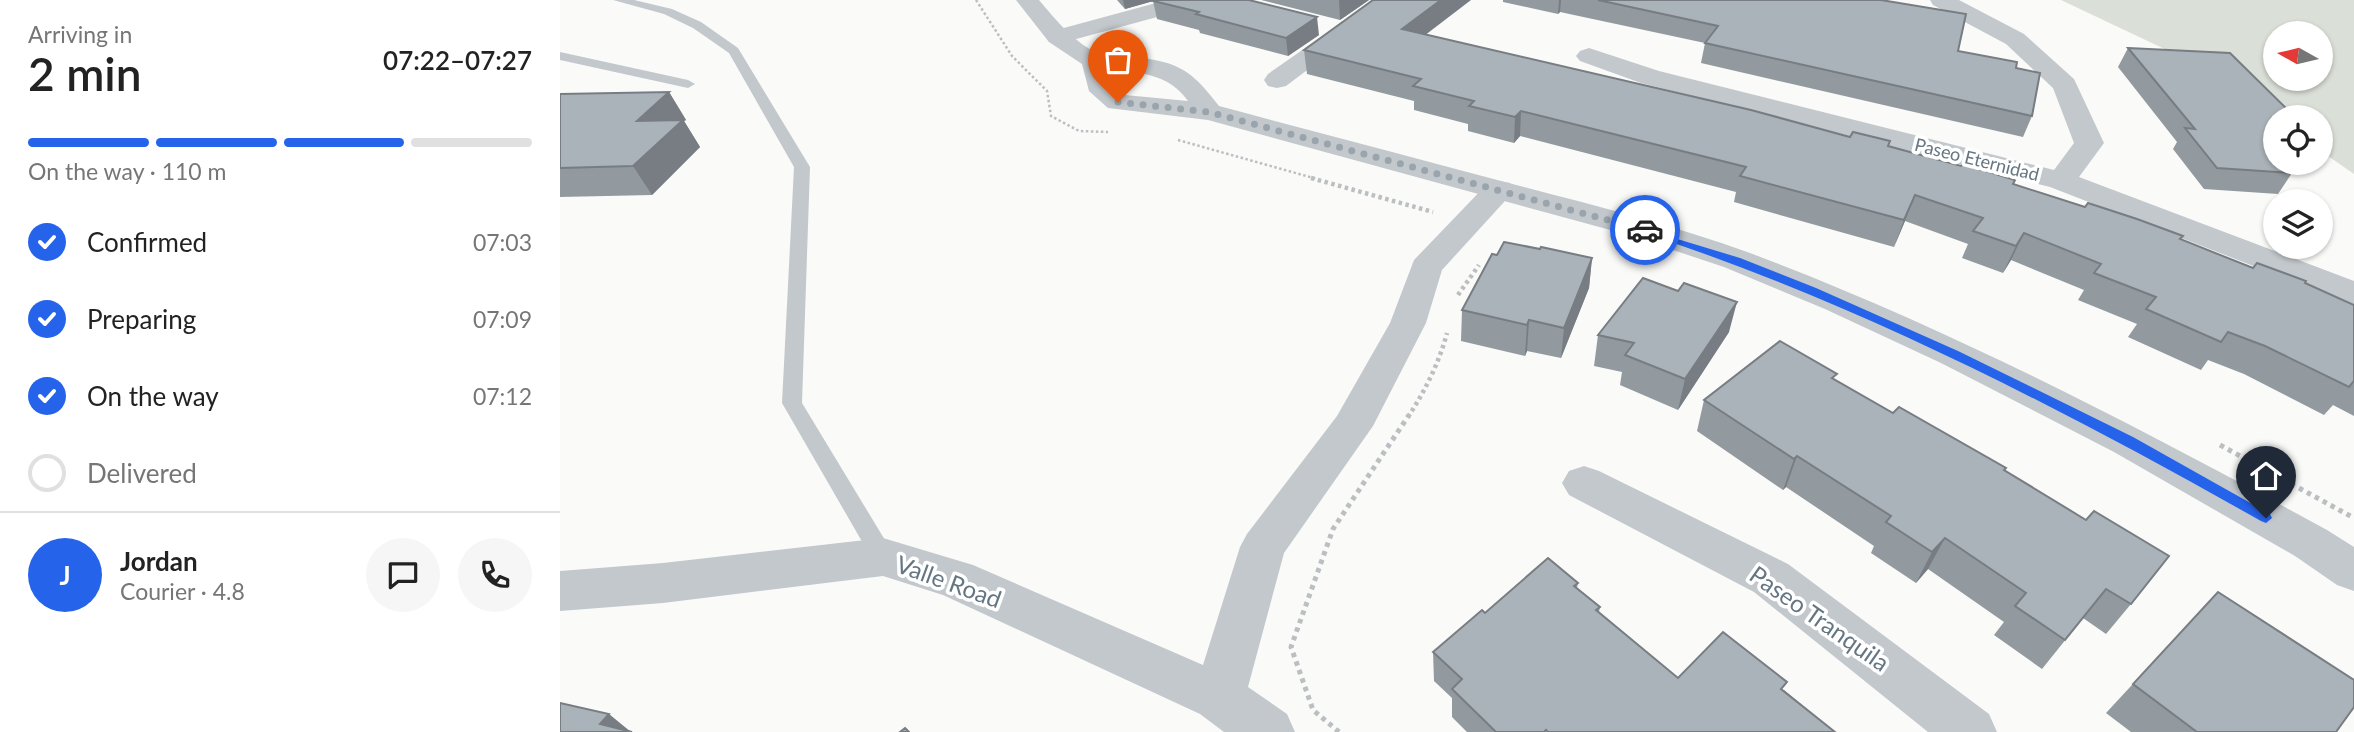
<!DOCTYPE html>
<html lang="en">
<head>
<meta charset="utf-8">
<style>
	:root { --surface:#fff; --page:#f6f6f6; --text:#222; --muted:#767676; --line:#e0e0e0; --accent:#2563eb }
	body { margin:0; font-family:Lato,sans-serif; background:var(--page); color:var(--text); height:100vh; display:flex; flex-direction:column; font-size:26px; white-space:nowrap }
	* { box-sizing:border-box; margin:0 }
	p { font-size:23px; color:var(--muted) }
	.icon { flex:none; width:38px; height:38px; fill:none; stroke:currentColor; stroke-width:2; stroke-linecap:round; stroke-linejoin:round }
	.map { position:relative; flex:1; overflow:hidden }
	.sheet { display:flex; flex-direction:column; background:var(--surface); width:560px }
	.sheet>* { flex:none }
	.needle { width:46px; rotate:278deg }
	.tools { position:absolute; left:1703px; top:21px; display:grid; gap:14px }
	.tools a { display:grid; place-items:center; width:70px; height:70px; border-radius:50%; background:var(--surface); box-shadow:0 2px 5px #0004; font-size:35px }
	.pin { position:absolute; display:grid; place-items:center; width:60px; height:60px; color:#fff; margin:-72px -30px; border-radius:50% 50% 50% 0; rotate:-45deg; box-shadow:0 0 7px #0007 }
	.pin .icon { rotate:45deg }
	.courier { position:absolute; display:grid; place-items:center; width:70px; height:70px; margin:-35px; border:5px solid #2563eb; border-radius:50%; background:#fff; color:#222; box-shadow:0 2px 9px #0007 }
	.headline em { font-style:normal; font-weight:600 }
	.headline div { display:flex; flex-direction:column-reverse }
	.headline { display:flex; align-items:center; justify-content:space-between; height:119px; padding:0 28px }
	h1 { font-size:46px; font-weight:600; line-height:52px }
	.bar { display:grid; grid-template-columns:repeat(4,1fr); gap:10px 7px; align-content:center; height:84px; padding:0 28px }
	.bar i { height:9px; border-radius:5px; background:var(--line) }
	.bar .selected { background:var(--accent) }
	.bar p { grid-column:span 4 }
	.line { display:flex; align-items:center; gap:18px; padding:0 28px; border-top:2px solid var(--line) }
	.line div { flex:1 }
	.round { display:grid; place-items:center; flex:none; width:74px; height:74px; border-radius:37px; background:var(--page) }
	ol { padding:0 28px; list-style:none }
	li { display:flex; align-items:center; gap:21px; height:77px }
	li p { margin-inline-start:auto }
	li .icon { padding:7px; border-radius:50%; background:var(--accent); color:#fff; stroke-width:4 }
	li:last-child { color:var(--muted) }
	li i { width:38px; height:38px; border:4px solid var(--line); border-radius:50% }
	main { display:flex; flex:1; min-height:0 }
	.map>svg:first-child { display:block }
	.green { fill:#dadfd7; fill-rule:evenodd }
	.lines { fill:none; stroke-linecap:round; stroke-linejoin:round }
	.path-far2 { stroke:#bbbfc2; stroke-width:2.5; stroke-dasharray:2.5 2.5; stroke-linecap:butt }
	.path-far1 { stroke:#bbbfc2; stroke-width:4.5; stroke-dasharray:3.5 3.5; stroke-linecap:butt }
	.path { stroke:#bbbfc2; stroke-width:5; stroke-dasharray:4.5 4.5; stroke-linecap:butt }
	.service { fill:#c3c8cc; fill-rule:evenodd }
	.minor { fill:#c3c8cc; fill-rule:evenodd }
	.tertiary { fill:#c3c8cc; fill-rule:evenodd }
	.wall { fill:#929a9f }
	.shaded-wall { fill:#777d82 }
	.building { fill:#aab3b9; stroke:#777d82; stroke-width:2 }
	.route { fill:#2563eb }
	.done { stroke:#99a4ac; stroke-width:7; stroke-dasharray:0 12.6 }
	.labels { text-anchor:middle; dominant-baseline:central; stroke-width:7; stroke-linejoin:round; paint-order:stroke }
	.far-street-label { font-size:18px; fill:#657683; stroke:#fff }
	.near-street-label { font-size:24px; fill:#657683; stroke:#fff }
</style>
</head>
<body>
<main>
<section class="sheet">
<div class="headline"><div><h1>2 min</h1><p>Arriving in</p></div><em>07:22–07:27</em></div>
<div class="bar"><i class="selected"></i><i class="selected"></i><i class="selected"></i><i></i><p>On the way · 110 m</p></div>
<ol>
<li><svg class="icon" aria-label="check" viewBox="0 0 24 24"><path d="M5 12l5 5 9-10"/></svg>Confirmed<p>07:03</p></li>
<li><svg class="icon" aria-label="check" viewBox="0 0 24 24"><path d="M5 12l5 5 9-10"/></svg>Preparing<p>07:09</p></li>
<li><svg class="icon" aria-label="check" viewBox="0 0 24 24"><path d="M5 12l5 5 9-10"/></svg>On the way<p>07:12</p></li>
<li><i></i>Delivered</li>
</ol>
<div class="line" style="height:126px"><b class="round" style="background:var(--accent);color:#fff">J</b><div><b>Jordan</b><p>Courier · 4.8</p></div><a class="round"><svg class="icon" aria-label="chat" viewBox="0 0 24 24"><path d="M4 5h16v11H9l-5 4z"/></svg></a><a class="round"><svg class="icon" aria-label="phone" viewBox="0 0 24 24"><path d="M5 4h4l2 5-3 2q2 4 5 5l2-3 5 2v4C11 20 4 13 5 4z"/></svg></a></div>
</section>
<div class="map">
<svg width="1794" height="732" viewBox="0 0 1794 732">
	<rect width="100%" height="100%" fill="#fafaf8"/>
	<path class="green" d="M1501 0H1794V174L1761 151 1760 117H1715L1630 61ZM1715 33H1760V79H1715Z"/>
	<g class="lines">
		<g class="path-far2">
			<polyline points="416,0 452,56 487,91 491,116 519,131 548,132"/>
			<polyline points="618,140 757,179"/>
		</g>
		<g class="path-far1">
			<polyline points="751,178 873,212"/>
			<polyline points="898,295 919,265"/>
			<path d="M848 417C865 391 879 363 887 333"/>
		</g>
		<g class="path">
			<polyline points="1660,445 1794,518"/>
			<polyline points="779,732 753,710 731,647 773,529 849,415"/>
		</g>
		<g class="service">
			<polygon points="53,0 74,0 112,9 141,22 178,48 250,167 242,403 331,550 335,557 331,564 323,567 315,564 222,403 234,167 169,53 133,28 104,14"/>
			<polygon points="0,52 128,80 135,84 128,88 0,60"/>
		</g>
		<g class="minor">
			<polygon points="607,0 644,0 641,5 498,44 489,42 486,37 489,32"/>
			<polygon points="814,0 840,0 726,86 717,88 708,86 704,80 708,74"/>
			<polygon points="1370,0 1399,0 1464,34 1514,79 1544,143 1519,177 1794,281 1794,305 1490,187 1081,83 1020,61 1016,56 1020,51 1029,48 1099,71 1494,170 1514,143 1493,88 1446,44 1373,5"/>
			<polygon points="939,181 950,183 955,190 882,270 866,323 813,426 724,553 688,687 727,714 735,732 664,732 640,714 383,595 323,576 103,603 0,611 0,571 103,563 323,538 413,565 643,665 680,547 687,534 777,416 830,323 854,260 928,183"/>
			<polygon points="1024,466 1039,471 1228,564 1429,714 1437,732 1368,732 1194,592 1009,495 1002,483 1009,471"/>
		</g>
		<path class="tertiary" d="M456 0H479C496 20 515 44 540 54 550 57 563 56 573 57 620 62 631 70 659 106 759 133 860 159 960 186 1037 206 1115 226 1190 253 1390 328 1580 428 1767 530L1794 547V591L1777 585 1735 556 1554 452 1381 363 1265 309 1164 267 1065 234 648 120 548 108 529 91 522 64 489 42ZM549 70C581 73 608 73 628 101L565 95 554 87Z"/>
	</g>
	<g class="wall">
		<polygon points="557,0 689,0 759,35 728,56 640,33 639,30 597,19 593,1 565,9"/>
		<polygon points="701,0 809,0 780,20"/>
		<polygon points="943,0 1321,0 1398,51 1456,68 1472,116 1463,137 1141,63 1145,43 1000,12 998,14 943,2"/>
		<polygon points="867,35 1290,137 1330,141 1328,146 1454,184 1621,239 1693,268 1745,283 1794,305 1794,416 1773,405 1764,415 1684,374 1648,360 1641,370 1568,337 1577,324 1518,300 1524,290 1451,260 1443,273 1402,258 1408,244 1345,221 1334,247 1174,202 1176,192 960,136 954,143 908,131 908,124 854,110 854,101 747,74 744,50"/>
		<polygon points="1568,48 1715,117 1715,163 1736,163 1730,171 1732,173 1718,194 1644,189 1613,149 1617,142 1558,67"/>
		<polygon points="109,92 126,120 124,121 140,147 92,195 0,197 0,94"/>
		<polygon points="980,249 1032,258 1029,288 1001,358 967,351 965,356 901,341 902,310 937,255"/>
		<polygon points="1169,332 1118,410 1060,385 1062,372 1034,366 1038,335"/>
		<polygon points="1275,380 1333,413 1444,471 1571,604 1546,634 1523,618 1482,669 1434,635 1444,622 1368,569 1356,583 1311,553 1314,546 1226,487 1223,490 1137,431 1144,400"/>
		<polygon points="1018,583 1017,588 1040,607 1039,612 1118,678 1224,690 1275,732 907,732 892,717 892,698 874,681 873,652 925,613"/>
		<polygon points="1658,592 1776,732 1571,732 1546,713"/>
	</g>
	<g class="shaded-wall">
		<polygon points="563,0 597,0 565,9"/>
		<polygon points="779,0 809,0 780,20"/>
		<polygon points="881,0 911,0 843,52 842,29"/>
		<polygon points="999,0 1001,0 1000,12 998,14"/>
		<polygon points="757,17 759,35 728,56 726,38"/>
		<polygon points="109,92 126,120 124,121 140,147 92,195 73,166 77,121"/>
		<polygon points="961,111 960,136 954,143 955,117"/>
		<polygon points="1355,195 1345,221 1334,247 1344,220"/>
		<polygon points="1464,233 1451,260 1443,273 1456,246"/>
		<polygon points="1032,258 1029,288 1001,358 1004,328"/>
		<polygon points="1177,302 1169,332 1118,410 1125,379"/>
		<polygon points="969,320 967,351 965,356 967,325"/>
		<polygon points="1237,456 1226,487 1223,490 1234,459"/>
		<polygon points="1385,538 1368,569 1356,583 1372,552"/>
		<polygon points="49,714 71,732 40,724"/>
	</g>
	<g class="building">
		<polygon points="595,0 689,0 757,17 726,38 636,14 639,12 593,1"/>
		<polygon points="813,0 881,0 842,29 1191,110 1290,137 1293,132 1330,141 1328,146 1401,166 1403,164 1455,180 1453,184 1525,207 1528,203 1577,219 1623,236 1620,239 1693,268 1697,263 1746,281 1745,283 1794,305 1794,381 1789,387 1705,346 1668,332 1661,342 1586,309 1596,297 1534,273 1541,264 1464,233 1456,246 1413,231 1423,218 1355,195 1344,220 1180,176 1186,167 961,111 955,117 909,106 914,101 853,86 861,79 744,50"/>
		<polygon points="1038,0 1321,0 1406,14 1398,51 1457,62 1456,68 1480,73 1472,116 1145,43 1158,26"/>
		<polygon points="1568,48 1670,53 1735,117 1715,117 1715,151 1711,151 1715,155 1715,163 1722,163 1732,173 1657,168 1625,128 1635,129"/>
		<polygon points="109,92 77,121 123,120 73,166 0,168 0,94"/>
		<polygon points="944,242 980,249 981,247 1032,258 1004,328 969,320 967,325 902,310 932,254 937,255"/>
		<polygon points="1083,278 1118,291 1124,283 1177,302 1125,379 1065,355 1074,343 1038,335"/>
		<polygon points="1220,341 1277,374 1272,378 1333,413 1339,407 1446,468 1444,470 1526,520 1534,511 1609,556 1571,604 1546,589 1505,640 1455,606 1466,593 1385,538 1372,552 1326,522 1331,516 1237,456 1234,459 1144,400"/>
		<polygon points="988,558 1018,583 1014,586 1040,607 1036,610 1118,678 1163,632 1227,682 1221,689 1275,732 988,732 986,730 984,732 936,732 892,689 902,679 873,652 922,610 925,613"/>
		<polygon points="1658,592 1794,680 1794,707 1776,732 1637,732 1573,684"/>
		<polygon points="0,703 49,714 40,724 72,732 0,732"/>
		<polygon points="345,728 349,732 340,732"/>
	</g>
	<path class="route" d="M1081 228 1180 258 1256 288 1398 351 1573 437 1710 514 1712 518 1706 523 1701 521C1502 409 1299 303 1081 232Z"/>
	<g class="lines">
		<polyline class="done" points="558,102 649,112 1085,230"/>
	</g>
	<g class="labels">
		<g class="far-street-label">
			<text transform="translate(1417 159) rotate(14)">Paseo Eternidad</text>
		</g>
		<g class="near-street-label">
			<text transform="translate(389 581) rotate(20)">Valle Road</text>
			<text transform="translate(1260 618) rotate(35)">Paseo Tranquila</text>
		</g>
	</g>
</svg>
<div class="tools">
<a><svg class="needle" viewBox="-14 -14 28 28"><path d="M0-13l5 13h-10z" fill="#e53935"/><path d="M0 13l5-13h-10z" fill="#767676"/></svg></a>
<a><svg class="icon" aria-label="locate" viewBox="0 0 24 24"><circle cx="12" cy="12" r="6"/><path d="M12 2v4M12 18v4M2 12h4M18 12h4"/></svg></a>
<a><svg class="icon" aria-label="layers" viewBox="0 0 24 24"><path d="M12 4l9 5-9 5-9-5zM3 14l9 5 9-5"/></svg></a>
</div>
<div class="pin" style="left:558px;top:102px;background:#ea580c"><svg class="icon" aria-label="bag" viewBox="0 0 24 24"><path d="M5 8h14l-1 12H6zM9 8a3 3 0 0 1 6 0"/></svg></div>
<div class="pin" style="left:1706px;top:518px;background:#1f2937"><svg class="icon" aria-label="home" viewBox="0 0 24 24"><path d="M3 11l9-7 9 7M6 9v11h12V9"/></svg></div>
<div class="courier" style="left:1085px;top:230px"><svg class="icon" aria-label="car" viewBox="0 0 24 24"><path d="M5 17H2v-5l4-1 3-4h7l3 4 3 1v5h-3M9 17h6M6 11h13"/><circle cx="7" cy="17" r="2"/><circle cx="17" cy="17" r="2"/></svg></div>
</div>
</main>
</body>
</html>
